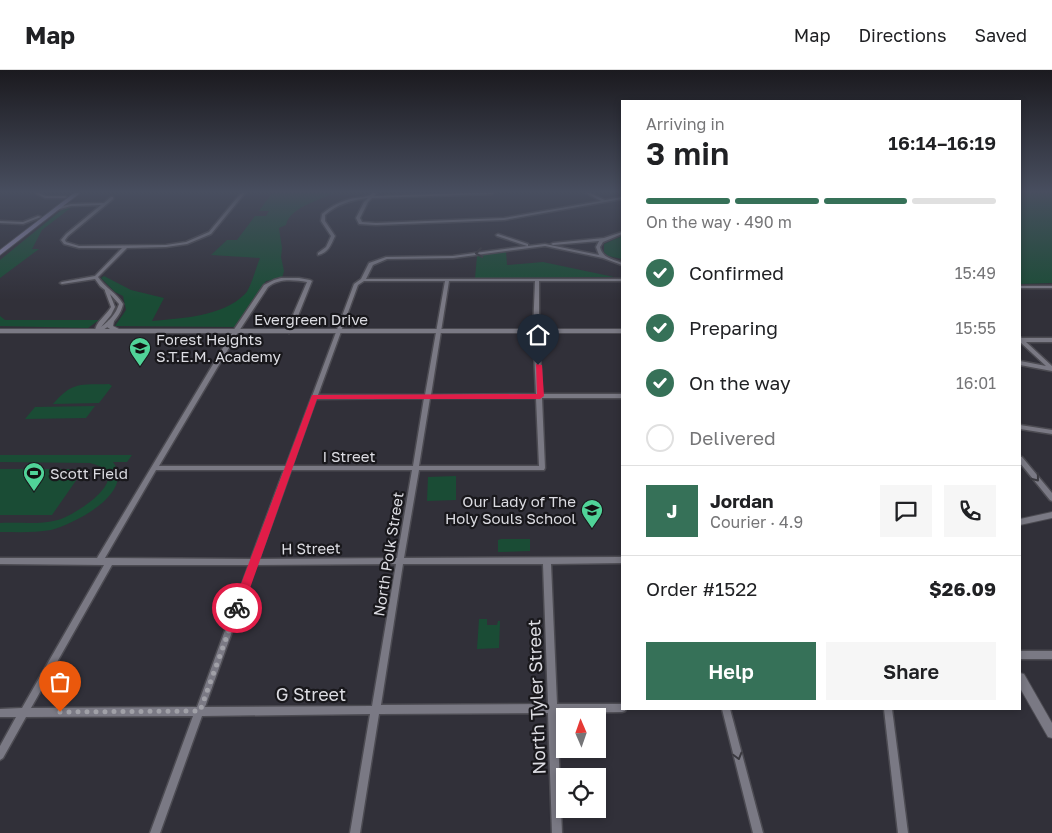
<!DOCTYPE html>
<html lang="en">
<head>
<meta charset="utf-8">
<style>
	:root { --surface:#fff; --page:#f6f6f6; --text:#202124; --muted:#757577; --line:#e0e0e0; --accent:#367158 }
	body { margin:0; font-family:"Golos Text",sans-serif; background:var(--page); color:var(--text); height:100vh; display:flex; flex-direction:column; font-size:19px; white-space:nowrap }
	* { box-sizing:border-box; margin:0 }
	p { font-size:16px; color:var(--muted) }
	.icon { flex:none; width:28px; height:28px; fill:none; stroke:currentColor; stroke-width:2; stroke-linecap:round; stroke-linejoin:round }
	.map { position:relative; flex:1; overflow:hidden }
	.sheet { position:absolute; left:621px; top:30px; width:400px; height:610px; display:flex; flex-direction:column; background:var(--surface); border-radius:0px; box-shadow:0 2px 8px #0003 }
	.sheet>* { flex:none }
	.needle { width:32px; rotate:358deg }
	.tools { position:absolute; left:556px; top:638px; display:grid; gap:10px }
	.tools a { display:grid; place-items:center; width:50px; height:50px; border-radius:0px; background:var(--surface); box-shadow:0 2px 8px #0003; font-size:25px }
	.pin { position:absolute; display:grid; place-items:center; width:42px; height:42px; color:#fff; margin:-51px -21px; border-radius:50% 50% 50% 0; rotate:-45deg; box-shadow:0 0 5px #0007 }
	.pin .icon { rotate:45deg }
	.courier { position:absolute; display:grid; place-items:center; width:50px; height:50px; margin:-25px; border:4px solid #e11d48; border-radius:50%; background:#fff; color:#222; box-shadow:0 1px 6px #0007 }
	.overview em { font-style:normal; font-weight:600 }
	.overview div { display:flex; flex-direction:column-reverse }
	.overview { display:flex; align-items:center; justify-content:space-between; height:85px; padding:0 25px }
	h1 { font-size:32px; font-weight:600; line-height:38px }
	.bar { display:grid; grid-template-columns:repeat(4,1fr); gap:8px 5px; align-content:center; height:60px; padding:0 25px }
	.bar i { height:6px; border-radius:4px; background:var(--line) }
	.bar .selected { background:var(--accent) }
	.bar p { grid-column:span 4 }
	.line { display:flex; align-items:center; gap:12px; padding:0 25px; border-top:1px solid var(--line) }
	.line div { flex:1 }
	.round { display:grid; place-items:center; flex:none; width:52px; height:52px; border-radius:0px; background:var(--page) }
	ol { padding:0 25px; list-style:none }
	li { display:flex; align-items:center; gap:15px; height:55px }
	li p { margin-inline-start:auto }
	li .icon { padding:5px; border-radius:50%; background:var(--accent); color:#fff; stroke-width:4 }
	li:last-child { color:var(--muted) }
	li i { width:28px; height:28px; border:2px solid var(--line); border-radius:50% }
	.cta { display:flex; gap:10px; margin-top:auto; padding:10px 25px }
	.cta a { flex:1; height:58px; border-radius:0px; background:var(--accent); color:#fff; font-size:20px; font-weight:600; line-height:58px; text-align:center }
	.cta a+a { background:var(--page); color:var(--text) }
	header { display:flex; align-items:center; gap:30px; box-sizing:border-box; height:70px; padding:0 25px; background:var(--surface); border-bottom:1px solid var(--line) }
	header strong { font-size:24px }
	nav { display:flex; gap:28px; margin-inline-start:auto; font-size:18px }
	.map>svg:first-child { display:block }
	.green { fill:#1a4c35 }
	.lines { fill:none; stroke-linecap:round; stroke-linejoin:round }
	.minor-casing { stroke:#4c4b52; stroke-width:3 }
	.tertiary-casing { stroke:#4c4b52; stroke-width:2 }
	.secondary-casing { stroke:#4c4b52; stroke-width:2 }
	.minor { fill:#7a7984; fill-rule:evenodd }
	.tertiary { fill:#7a7984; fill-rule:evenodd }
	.secondary { fill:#8b87a9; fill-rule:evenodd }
	.oneway { stroke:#3b3a40 }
	.route { fill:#e11d48 }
	.done { stroke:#a0a0a7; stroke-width:5; stroke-dasharray:0 9 }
	.labels { text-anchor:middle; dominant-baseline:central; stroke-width:4.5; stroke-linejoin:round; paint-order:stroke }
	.street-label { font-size:15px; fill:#dcdce2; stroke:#19181c }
	.poi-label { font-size:15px; fill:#dcdce2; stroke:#19181c; text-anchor:start }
	.near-street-label { font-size:18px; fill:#dcdce2; stroke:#19181c }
</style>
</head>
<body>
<header>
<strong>Map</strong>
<nav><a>Map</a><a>Directions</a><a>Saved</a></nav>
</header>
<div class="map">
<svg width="1052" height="763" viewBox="0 0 1052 763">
	<rect width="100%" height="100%" fill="#313039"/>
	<g class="green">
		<path d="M272 123H333C319 131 290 137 286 155L279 158 282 178 281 187 284 201 282 208 266 211 235 257 115 256 126 240 123 226 115 222 101 208 104 206 131 220 164 228 152 251C182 248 222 247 245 224 251 218 256 197 260 188L211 185 227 170H237L255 146H266L269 141H259Z"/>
		<polygon points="1020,123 1052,123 1052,213 1020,214"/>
		<polygon points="73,136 42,160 32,179 39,179 0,208 0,190 65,137"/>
		<polygon points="622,166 622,189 608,186 604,182 604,174"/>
		<polygon points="506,181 507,195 543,192 614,207 475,208 477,186"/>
		<polygon points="0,246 5,250 99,250 88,258 0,256"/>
		<path d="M109 314 112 316 99 333 53 334C73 311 80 315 109 314Z"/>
		<polygon points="95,336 86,348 25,349 35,337"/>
		<path d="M0 385H132L127 392H113C136 423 74 454 51 460 34 463 17 462 0 462V453C19 452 39 455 58 450 78 444 138 404 90 393L0 392Z"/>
		<polygon points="0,399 84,399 52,445 0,445"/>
		<polygon points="456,406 456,430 427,431 428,407"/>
		<polygon points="501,469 530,469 530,481 498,482 498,470"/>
		<polygon points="479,549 487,549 487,555 497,555 498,551 500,551 499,578 477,579"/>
	</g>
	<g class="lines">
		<g class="minor-casing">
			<g id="minor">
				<polygon points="35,123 39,123 46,126 65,126 67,127 65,128 45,128"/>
				<path d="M241 123H245L211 164 187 174 166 177 127 178 98 207C105 218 117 223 123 234 121 246 108 261 95 262 95 252 106 246 111 237L105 221V220L100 216 95 209 62 214 60 213 62 212 95 206 122 178H79L64 174 61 170 66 164 101 135 71 136 56 140 54 139 55 138 71 134 104 133 111 127H113V129L68 166 65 170 66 172 79 176 166 175 186 172 209 162ZM110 224 119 234C116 244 109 251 101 257L111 245 115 237Z"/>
				<path d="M373 123H377L374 126 464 123H494L492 124 372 128 368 132 360 148 362 152 376 153 504 148 601 131 586 123H590L605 130 622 127V129L504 150 376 155 359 154 356 148 364 132 368 128C352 130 337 134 325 145V151L335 166C331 175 328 183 318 185V183L326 177 331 166 321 151 322 144C330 137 339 132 350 129 357 127 368 128 373 123Z"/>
				<polygon points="38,146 41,147 23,154 0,153 0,151 23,152"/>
				<path d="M622 162V164L603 172 600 177C602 188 613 189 622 193V195L603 188 545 176 453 188 387 189 373 195 366 209H622V211H539V261L542 324H622V328H542L545 398 544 400H419L404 488 622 487V493L551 494 557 634H622V639H626L625 641 622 642 557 643 562 763H552L548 643 379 644 360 763H350L370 644 202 646 160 763H150L193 646 26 647 3 688 0 690V676L16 647H0V639L22 638 104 495 0 494V488H97L233 261 264 215 274 210 281 208H299L310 210 312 211 292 261 289 263 286 261 307 212C294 210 279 208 268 217L239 261 159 396H286L354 214 361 209 369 193 386 187 453 186 527 176 497 166 496 165 498 164 528 174V176L545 174 599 185 596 177 599 171 553 175 551 174 553 173 604 168ZM364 211H445L425 325H318L358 215ZM449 211H535L533 261 536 324 431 325ZM424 328 413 396H292L316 329ZM430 328H536L539 396H419ZM156 400H284L251 489 105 488ZM291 400H412L397 488 259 489ZM396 494 372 636 205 637 256 495ZM403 494H543L548 634 381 635ZM112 495H249L197 637 31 638Z"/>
				<rect x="1020" y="216" width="32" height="2"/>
				<polygon points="1020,267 1022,268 1052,268 1052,272 1026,272 1052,296 1052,301 1020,295 1020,291 1046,296 1020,272"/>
				<polygon points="1020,355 1052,360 1052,364 1020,359"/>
				<polygon points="1020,387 1022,387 1052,423 1052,431 1050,430 1020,393"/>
				<rect x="1020" y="581" width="32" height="8"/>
				<polygon points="722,639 730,639 763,763 753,763"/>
				<polygon points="884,639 892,639 908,763 898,763"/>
			</g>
		</g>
		<g class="tertiary-casing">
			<g id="tertiary">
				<polygon points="111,249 114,251 113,256 119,259 622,259 622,263 0,263 0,259 110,259 107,257 108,251"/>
				<polygon points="1052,442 1052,448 1020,455 1020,449"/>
				<polygon points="1020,603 1024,604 1052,653 1052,668 1048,667 1020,618"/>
			</g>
		</g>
		<g class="secondary-casing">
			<polygon id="secondary" points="74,123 80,123 0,185 0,180"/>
		</g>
		<use href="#minor" class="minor"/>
		<use href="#tertiary" class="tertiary"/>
		<use href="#secondary" class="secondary"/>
	</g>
	<defs><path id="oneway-chevron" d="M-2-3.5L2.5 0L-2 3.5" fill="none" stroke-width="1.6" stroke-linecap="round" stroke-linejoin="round" transform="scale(1.25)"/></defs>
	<g class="oneway">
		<use href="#oneway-chevron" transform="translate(479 183) rotate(171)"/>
		<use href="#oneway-chevron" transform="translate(1036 408) rotate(51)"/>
		<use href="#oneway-chevron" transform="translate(738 686) rotate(75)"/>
	</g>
	<linearGradient id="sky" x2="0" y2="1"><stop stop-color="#1b1a1f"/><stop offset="0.53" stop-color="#484e5f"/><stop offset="1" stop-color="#484e5f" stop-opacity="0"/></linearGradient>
	<rect width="1052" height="230" fill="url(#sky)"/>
	<polygon class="route" points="536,294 542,295 544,326 540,329 317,329 243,538 237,543 234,541 232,538 312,325 537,324"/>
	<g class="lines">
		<polyline class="done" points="60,642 200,641 237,538"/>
	</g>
	<defs>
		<g id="school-pin" transform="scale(1.125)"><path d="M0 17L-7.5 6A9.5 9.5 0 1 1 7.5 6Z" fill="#50d398" stroke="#19181c"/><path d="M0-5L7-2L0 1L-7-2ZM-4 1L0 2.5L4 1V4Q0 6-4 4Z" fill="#111"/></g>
		<g id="stadium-pin" transform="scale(1.125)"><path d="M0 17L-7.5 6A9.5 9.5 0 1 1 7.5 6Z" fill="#50d398" stroke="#19181c"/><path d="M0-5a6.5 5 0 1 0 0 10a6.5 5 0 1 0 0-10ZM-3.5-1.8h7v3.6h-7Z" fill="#111"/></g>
	</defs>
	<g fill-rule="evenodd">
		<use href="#school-pin" x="140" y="278"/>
		<use href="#stadium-pin" x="34" y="403"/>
		<use href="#school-pin" x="592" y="440"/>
	</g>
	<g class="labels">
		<g class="street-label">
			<text x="311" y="249">Evergreen Drive</text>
			<text x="349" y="386">I Street</text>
			<text transform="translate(311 478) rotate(-1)">H Street</text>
			<text transform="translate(388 484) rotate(-81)">North Polk Street</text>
		</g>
		<g class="poi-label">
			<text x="156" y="269">Forest Heights<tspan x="156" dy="17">S.T.E.M. Academy</tspan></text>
			<text x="50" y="403">Scott Field</text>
			<text x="576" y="431" text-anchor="end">Our Lady of The<tspan x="576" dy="17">Holy Souls School</tspan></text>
		</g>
		<g class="near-street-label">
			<text x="311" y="624">G Street</text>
			<text transform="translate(536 627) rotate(-92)">North Tyler Street</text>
		</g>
	</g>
</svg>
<div class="tools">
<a><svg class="needle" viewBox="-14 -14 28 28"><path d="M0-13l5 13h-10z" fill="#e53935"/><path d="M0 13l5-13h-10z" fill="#757577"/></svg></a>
<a><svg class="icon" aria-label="locate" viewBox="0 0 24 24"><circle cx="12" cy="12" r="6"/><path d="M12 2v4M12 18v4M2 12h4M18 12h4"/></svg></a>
</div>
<div class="pin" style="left:60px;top:642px;background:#ea580c"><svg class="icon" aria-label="bag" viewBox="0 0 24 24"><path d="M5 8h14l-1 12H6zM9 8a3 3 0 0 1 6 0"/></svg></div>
<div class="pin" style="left:538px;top:295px;background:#1f2937"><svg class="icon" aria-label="home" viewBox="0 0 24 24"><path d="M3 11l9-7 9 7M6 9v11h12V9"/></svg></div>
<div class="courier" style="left:237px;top:538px"><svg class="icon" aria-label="bike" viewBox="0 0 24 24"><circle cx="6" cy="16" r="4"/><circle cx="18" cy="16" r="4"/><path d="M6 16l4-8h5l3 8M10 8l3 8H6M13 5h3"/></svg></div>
<section class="sheet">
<div class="overview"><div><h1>3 min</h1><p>Arriving in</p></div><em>16:14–16:19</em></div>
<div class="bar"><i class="selected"></i><i class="selected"></i><i class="selected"></i><i></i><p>On the way · 490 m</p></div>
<ol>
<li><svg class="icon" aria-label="check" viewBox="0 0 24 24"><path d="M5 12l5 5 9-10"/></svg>Confirmed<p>15:49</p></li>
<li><svg class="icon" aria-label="check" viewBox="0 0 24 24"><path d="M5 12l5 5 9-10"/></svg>Preparing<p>15:55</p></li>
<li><svg class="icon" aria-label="check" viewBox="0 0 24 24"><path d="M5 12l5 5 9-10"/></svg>On the way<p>16:01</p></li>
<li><i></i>Delivered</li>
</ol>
<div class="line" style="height:90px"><b class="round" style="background:var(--accent);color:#fff">J</b><div><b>Jordan</b><p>Courier · 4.9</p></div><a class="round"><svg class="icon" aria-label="chat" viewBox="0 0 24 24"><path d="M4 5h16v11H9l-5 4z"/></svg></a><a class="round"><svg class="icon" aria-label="phone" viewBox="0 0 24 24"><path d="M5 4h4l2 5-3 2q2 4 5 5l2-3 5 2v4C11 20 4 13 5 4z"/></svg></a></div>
<div class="line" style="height:65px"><div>Order #1522</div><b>$26.09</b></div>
<div class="cta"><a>Help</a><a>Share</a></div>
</section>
</div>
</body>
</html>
